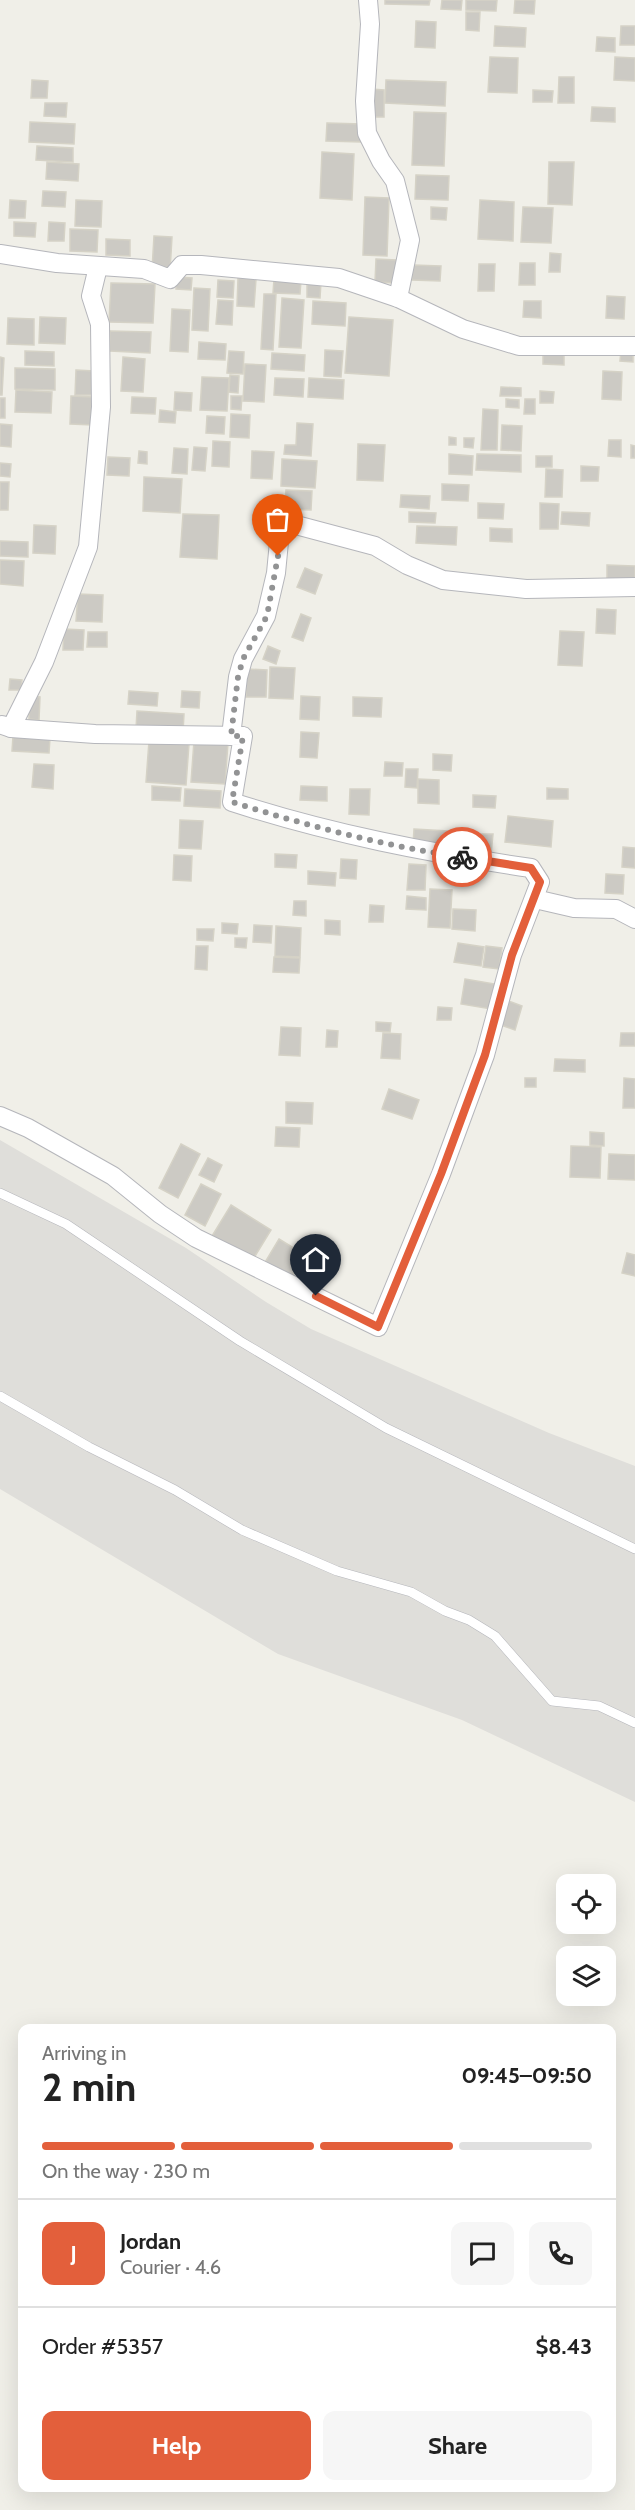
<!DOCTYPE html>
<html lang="en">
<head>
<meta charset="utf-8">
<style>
	:root { --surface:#fff; --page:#f6f6f6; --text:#222; --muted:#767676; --line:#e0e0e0; --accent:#e35f3b }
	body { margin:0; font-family:Cabin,sans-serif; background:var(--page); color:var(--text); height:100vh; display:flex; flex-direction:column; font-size:22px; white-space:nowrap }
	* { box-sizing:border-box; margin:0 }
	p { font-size:20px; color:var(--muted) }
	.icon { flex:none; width:33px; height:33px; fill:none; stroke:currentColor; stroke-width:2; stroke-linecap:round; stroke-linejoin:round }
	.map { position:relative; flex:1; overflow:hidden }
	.side { position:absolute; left:18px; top:2024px; width:598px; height:468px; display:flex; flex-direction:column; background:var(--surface); border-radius:12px; box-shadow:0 6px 24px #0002 }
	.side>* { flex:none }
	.fabs { position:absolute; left:556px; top:1874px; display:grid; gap:12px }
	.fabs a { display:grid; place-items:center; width:60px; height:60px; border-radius:12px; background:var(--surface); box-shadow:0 6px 24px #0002; font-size:30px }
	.pin { position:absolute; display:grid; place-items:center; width:51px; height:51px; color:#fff; margin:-62px -26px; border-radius:50% 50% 50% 0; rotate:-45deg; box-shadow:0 0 6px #0007 }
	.pin .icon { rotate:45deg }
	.courier { position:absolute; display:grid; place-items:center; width:60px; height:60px; margin:-30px; border:4px solid #e35f3b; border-radius:50%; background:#fff; color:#222; box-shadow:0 2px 8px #0007 }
	.head em { font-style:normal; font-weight:700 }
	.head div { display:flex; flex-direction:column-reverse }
	.head { display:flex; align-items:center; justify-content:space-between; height:102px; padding:0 24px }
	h1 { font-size:39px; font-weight:700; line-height:45px }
	.bar { display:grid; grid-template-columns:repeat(4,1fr); gap:9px 6px; align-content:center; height:72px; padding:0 24px }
	.bar i { height:8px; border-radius:4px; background:var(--line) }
	.bar .active { background:var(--accent) }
	.bar p { grid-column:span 4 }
	.line { display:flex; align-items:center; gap:15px; padding:0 24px; border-top:2px solid var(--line) }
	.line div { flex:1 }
	.round { display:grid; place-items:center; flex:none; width:63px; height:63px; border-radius:12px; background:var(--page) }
	.button { display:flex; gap:12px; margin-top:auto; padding:12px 24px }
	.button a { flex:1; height:69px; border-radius:12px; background:var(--accent); color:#fff; font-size:24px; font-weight:700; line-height:69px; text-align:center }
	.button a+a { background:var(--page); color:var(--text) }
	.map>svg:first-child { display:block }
	.industrial { fill:#dfdeda }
	.building { fill:#cccac4; stroke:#d5d2c6; stroke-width:1.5 }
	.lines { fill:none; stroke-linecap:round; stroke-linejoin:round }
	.service-casing { stroke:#b5b6bb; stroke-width:10 }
	.minor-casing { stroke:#b5b6bb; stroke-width:20 }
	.service { stroke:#fff; stroke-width:9 }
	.minor { stroke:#fff; stroke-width:18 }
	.done { stroke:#929394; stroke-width:6; stroke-dasharray:0 10.8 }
	.route { stroke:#e35f3b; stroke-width:8 }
</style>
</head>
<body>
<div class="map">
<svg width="635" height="2510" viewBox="0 0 635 2510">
	<rect width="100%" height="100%" fill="#f0efe8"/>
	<polygon class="industrial" points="0,1140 186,1248 266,1302 311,1329 549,1433 635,1466 635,1802 462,1720 278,1654 0,1489"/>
	<g class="building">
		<polygon points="385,0 430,0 429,5 385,4"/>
		<polygon points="442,0 462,0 461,10 441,9"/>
		<polygon points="466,0 497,0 496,11 466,10"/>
		<polygon points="515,0 535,0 534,14 514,13"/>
		<polygon points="466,12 480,12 479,31 466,30"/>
		<polygon points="416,21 436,22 435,48 415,47"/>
		<polygon points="495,26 526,28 525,47 494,46"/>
		<polygon points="621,26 635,26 635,45 620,45"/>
		<polygon points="597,37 615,38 615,52 596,51"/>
		<polygon points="490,57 518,58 517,93 488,92"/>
		<polygon points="615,57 635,58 635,81 614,80"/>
		<polygon points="559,77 574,77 574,103 558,103"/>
		<polygon points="32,80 48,81 47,98 31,98"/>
		<polygon points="386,80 446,82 445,106 385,103"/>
		<polygon points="371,89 384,90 384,117 370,117"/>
		<polygon points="533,90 553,91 552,102 533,102"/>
		<polygon points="45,103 67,103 66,117 44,116"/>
		<polygon points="592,107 615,108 615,122 591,121"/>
		<polygon points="414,112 446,113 444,166 412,165"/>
		<polygon points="30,122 75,124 74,144 29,142"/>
		<polygon points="327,123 362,124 361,142 326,141"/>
		<polygon points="37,146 73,148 73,162 36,160"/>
		<polygon points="322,152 354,154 352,200 320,198"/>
		<polygon points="47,162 79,164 78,181 46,179"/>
		<polygon points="549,162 574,162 572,205 548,204"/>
		<polygon points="416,175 449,176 448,200 415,199"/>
		<polygon points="43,191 66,192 65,207 42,206"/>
		<polygon points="365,197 389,198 387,256 363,255"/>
		<polygon points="10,200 26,201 25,218 9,218"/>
		<polygon points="76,200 102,201 101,227 75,226"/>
		<polygon points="480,200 514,202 513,241 478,239"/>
		<polygon points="431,207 447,208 446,220 431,219"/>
		<polygon points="523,207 553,208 551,243 521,242"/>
		<polygon points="14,222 36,223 35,237 14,236"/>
		<polygon points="49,222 65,223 64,241 48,241"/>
		<polygon points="70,229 98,230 97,252 70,251"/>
		<polygon points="154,236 172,237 170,271 152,270"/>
		<polygon points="106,239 130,240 130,256 106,255"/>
		<polygon points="550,253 561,254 560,272 549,272"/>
		<polygon points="376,259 396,260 395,283 375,282"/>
		<polygon points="520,263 535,263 535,285 519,285"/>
		<polygon points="479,264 495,264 494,291 478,291"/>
		<polygon points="413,265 441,266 440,281 412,280"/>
		<polygon points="177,277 192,278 191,290 176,289"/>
		<polygon points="238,278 256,279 254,307 237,306"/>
		<polygon points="274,279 301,280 300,294 273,293"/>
		<polygon points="218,280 234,281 233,298 217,297"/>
		<polygon points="307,281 321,282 320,298 307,297"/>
		<polygon points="111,283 155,284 153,323 109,322"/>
		<polygon points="194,288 210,289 208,331 192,330"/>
		<polygon points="264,294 276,294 273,350 261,349"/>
		<polygon points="607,296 625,297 624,319 606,318"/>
		<polygon points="282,298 304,300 301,348 279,347"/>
		<polygon points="218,300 233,301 232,325 216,324"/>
		<polygon points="313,301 346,303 345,326 312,324"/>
		<polygon points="524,301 541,301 541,318 523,317"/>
		<polygon points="172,309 190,310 188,352 170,351"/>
		<polygon points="40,317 66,318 65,344 39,343"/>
		<polygon points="349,317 393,320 389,376 345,373"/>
		<polygon points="8,318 34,319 34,345 7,344"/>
		<polygon points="110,331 151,332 150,353 110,351"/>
		<polygon points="199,342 226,344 225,360 198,359"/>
		<polygon points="325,350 343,351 341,377 324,376"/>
		<polygon points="621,350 633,351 633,362 620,361"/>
		<polygon points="25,351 54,352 54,366 25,365"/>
		<polygon points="229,351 244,352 243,374 227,373"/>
		<polygon points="543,352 564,353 564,365 543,364"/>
		<polygon points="272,353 305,355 304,371 271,369"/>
		<polygon points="0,357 4,358 2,395 0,395"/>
		<polygon points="123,357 145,359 143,392 121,391"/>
		<polygon points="245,364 266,365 264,402 243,401"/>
		<polygon points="15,368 55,369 55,390 15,389"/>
		<polygon points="76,370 94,371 93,395 75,395"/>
		<polygon points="603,371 622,372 621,400 602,399"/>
		<polygon points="230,375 239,376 238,393 229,392"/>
		<polygon points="202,377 229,378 227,411 200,410"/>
		<polygon points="275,378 304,379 303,397 274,395"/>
		<polygon points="309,378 344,380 343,399 308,397"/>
		<polygon points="501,387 521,388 521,396 500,396"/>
		<polygon points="16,390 52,392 51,413 15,412"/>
		<polygon points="540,391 554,392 553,403 540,403"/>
		<polygon points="175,392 192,393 191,411 174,410"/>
		<polygon points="71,396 94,397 93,425 70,424"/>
		<polygon points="231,396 242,396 241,410 231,409"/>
		<polygon points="132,397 156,398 155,414 131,413"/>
		<rect x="0" y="398" width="5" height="20"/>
		<polygon points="506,399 519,400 519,408 506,407"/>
		<polygon points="525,399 535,399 535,414 524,414"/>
		<polygon points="483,409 498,410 497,450 481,450"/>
		<polygon points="160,410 176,412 175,423 159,422"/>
		<polygon points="231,414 250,415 249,438 230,437"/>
		<polygon points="207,416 225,417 224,434 206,433"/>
		<polygon points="297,423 313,424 311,456 284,454 285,445 296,445"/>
		<polygon points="0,424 12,425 11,447 0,446"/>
		<polygon points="502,425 522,426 521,451 501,450"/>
		<polygon points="449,437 456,438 456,445 449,445"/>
		<polygon points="464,438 474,438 473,448 464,447"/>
		<polygon points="609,440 621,440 621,457 608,456"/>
		<polygon points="213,441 230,442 229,467 212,466"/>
		<polygon points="358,444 385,445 383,481 357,480"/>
		<polygon points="631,445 635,446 635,458 631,458"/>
		<polygon points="194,447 207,448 205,471 192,470"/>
		<polygon points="174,448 188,449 187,474 172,473"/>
		<polygon points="139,451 147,452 147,464 138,463"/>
		<polygon points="252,451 274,452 272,479 251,478"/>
		<polygon points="449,454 473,456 472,475 449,474"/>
		<polygon points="477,454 521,455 521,472 476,470"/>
		<rect x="536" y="456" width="16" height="11"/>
		<polygon points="108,457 130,458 129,476 107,475"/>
		<polygon points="282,459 317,461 315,488 281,486"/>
		<polygon points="0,463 11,464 10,477 0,476"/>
		<polygon points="581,466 599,467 598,481 581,481"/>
		<polygon points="546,469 563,470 562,497 545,497"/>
		<polygon points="144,477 182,479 180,513 143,511"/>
		<polygon points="0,482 9,482 8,510 0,510"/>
		<polygon points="442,484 469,485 468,501 442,500"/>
		<polygon points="286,490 312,491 311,510 284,509"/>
		<polygon points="401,495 430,496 429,509 400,507"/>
		<polygon points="478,503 504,504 503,519 478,518"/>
		<polygon points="540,503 559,504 558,529 540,529"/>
		<polygon points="409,512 436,513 435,523 409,522"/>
		<polygon points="562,512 590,513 589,526 561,524"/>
		<polygon points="183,514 219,515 217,559 180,557"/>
		<polygon points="34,525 56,526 55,554 33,553"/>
		<polygon points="417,526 457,527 456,545 416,543"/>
		<polygon points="490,528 512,529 512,542 490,541"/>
		<polygon points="0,541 28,542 28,557 0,556"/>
		<polygon points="0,560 24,561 23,586 0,584"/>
		<polygon points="607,565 635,566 635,582 607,580"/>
		<polygon points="305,568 322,575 315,594 297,587"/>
		<polygon points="78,594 103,595 102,622 76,621"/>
		<polygon points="597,609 616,610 615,634 596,633"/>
		<polygon points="301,614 311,618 303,641 292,637"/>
		<polygon points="64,629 84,630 83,650 63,650"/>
		<polygon points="560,631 584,632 582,666 558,665"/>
		<polygon points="88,632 107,632 107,647 87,647"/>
		<polygon points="268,646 280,651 276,664 263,659"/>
		<polygon points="270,667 295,668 293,699 269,698"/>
		<polygon points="247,669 267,670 266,697 246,697"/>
		<polygon points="10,679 22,680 21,690 9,690"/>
		<polygon points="129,691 158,693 157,706 128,704"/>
		<polygon points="182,691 200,692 199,708 181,707"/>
		<polygon points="29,696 40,697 39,720 29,719"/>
		<polygon points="301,696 320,697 319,720 300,719"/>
		<polygon points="353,697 382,698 381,717 353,716"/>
		<polygon points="137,711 184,714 183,732 136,729"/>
		<polygon points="301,732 319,733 317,758 300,757"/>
		<polygon points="13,736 50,738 49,753 12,751"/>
		<polygon points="149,741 189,744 186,785 146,782"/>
		<polygon points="194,741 228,743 225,784 191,782"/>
		<polygon points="433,754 452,755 451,771 433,770"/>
		<polygon points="385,762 403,763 402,776 384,776"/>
		<polygon points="34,764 54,765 53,789 32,787"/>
		<polygon points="406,769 418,769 417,788 405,787"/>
		<polygon points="418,779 439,780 439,804 418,803"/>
		<polygon points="152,786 181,788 180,801 152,800"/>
		<polygon points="301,786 327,787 327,801 300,800"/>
		<polygon points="547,788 568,789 568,799 547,799"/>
		<polygon points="185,789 221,791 220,808 184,806"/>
		<polygon points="350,789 370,789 369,815 349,814"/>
		<polygon points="473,795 496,796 495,808 473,807"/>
		<polygon points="508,816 553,821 551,847 505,842"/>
		<polygon points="180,820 203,821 201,849 179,848"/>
		<polygon points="414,829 448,831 446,847 413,845"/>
		<polygon points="477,834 493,834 491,855 461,853 462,840 477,841"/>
		<polygon points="623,847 635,848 635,868 622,867"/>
		<polygon points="275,854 297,855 296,868 275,867"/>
		<polygon points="174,855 192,856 191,881 173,880"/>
		<polygon points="341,859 357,860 356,879 340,878"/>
		<polygon points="409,864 426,865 425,890 407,890"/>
		<polygon points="308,871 336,873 335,886 308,884"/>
		<polygon points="606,874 624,875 623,894 605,893"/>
		<polygon points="430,889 452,890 450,928 428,927"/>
		<polygon points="407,896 426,898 426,910 406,909"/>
		<polygon points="294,901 306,901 306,916 293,915"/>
		<polygon points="370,905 384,906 383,922 369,922"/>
		<polygon points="453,909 476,910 475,931 452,929"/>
		<polygon points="325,920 340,921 340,935 325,934"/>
		<polygon points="222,923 238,924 237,934 222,933"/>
		<polygon points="254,925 272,926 271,943 253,942"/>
		<polygon points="276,926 301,928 300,957 275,956"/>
		<polygon points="197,929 214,929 213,941 197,940"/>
		<polygon points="235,938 247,938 246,948 235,947"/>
		<polygon points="458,943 484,947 481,966 454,962"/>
		<polygon points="196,946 208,946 207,970 195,969"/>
		<polygon points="486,946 502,948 499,969 483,967"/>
		<polygon points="274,957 300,958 299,973 273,972"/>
		<polygon points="465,979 495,984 491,1009 461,1004"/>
		<polygon points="506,1000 522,1006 515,1030 498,1024"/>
		<polygon points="438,1007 452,1008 451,1020 437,1020"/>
		<polygon points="376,1022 391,1023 390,1032 376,1031"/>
		<polygon points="281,1027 301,1028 300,1056 279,1055"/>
		<polygon points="327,1030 338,1031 337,1047 326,1047"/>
		<polygon points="383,1033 401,1034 400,1059 381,1058"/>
		<polygon points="621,1033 635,1033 635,1046 620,1046"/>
		<polygon points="555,1059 585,1060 585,1072 554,1071"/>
		<rect x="525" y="1078" width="11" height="9"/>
		<polygon points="624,1078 635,1079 635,1108 623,1108"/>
		<polygon points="389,1089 419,1100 412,1119 382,1109"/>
		<polygon points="286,1102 313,1103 312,1124 286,1123"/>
		<polygon points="276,1127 300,1128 299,1147 275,1146"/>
		<polygon points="590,1132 604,1133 604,1146 590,1145"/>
		<polygon points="181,1144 200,1154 178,1198 159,1188"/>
		<polygon points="571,1146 601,1147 600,1178 570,1177"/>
		<polygon points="609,1154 635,1155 635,1180 608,1179"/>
		<polygon points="208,1158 222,1165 214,1182 199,1175"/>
		<polygon points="201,1184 221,1194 205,1226 185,1215"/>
		<polygon points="231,1205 271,1230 252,1261 212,1236"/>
		<polygon points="279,1239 305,1255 290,1280 264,1264"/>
		<polygon points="627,1253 635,1255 635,1276 622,1273"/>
	</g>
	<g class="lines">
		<g class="service-casing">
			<g id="service">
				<polyline points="0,1193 66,1224 240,1341 386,1428 635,1549"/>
				<polyline points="0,1396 89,1447 175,1490 242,1530 337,1571 411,1592 445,1611 469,1620 495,1636 552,1701 599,1706 635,1723"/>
			</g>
		</g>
		<g class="minor-casing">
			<g id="minor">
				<polyline points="368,0 370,24 365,101 367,133 381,161 395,181 410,240 398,298"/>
				<polyline points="0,254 57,263 144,269 170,279 182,265 201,265 339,278 398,298 463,329 519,346 635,346"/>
				<polyline points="2,725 11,728 44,662 88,547 101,407 100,324 91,296 98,267"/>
				<polyline points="231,736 238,677 243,659 266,616 276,573 281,521 375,546 407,565 443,580 526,589 635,587"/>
				<polyline points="535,899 574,908 616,909 635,919"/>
				<path d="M0 1116 28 1128 113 1176 160 1214 196 1238 378 1327 441 1174 485 1055 512 955 540 882 531 868C429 853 331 834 232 802L243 736 95 734 11 728"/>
			</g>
		</g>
		<use href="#service" class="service"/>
		<use href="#minor" class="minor"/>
	</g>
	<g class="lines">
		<path class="done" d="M278 556 267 616 243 659 238 677 231 736H243L232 802C308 826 384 846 462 857"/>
		<polyline class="route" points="316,1296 378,1327 441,1174 485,1055 512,955 540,882 531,868 462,857"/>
	</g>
</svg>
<div class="fabs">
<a><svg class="icon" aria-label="locate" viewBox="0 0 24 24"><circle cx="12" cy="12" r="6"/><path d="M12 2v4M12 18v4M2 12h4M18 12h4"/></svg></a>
<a><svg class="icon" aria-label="layers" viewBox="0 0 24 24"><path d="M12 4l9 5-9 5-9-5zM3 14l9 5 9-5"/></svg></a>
</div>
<div class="pin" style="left:278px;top:556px;background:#ea580c"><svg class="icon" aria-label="bag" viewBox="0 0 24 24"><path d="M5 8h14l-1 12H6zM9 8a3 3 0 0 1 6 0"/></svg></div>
<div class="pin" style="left:316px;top:1296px;background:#1f2937"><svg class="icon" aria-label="home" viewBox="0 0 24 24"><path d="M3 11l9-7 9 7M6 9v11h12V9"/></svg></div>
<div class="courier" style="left:462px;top:857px"><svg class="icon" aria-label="bike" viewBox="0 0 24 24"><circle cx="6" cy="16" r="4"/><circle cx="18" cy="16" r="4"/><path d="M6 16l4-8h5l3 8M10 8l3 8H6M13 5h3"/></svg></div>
<section class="side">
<div class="head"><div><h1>2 min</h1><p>Arriving in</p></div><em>09:45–09:50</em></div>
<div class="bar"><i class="active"></i><i class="active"></i><i class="active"></i><i></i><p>On the way · 230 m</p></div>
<div class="line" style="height:108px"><b class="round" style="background:var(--accent);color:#fff">J</b><div><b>Jordan</b><p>Courier · 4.6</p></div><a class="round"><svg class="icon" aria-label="chat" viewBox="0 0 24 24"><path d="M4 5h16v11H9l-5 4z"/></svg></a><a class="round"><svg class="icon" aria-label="phone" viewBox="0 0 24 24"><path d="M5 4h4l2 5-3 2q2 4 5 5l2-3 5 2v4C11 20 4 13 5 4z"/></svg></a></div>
<div class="line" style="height:78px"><div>Order #5357</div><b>$8.43</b></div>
<div class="button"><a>Help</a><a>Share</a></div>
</section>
</div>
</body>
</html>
